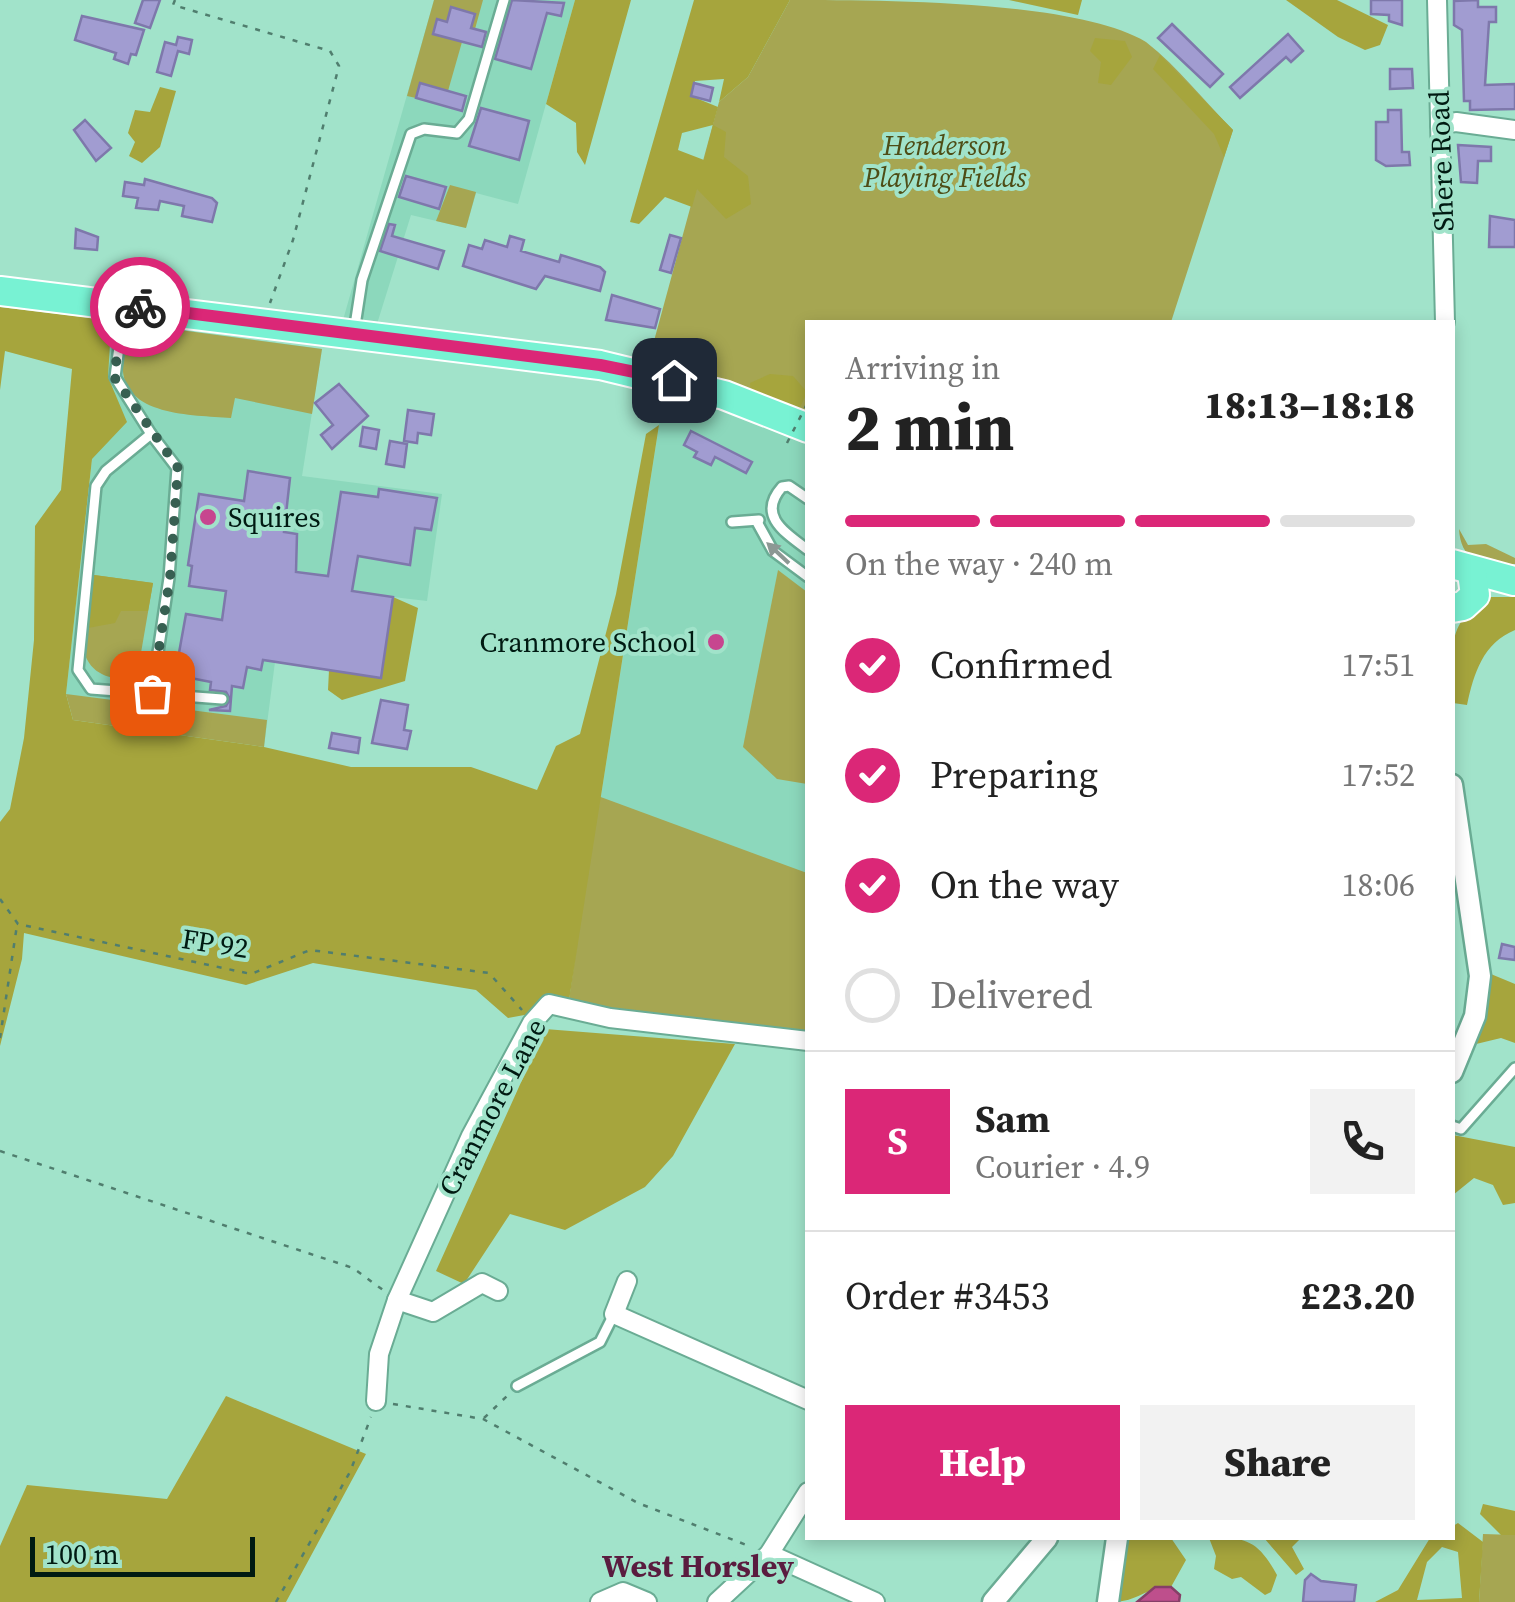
<!DOCTYPE html>
<html lang="en">
<head>
<meta charset="utf-8">
<style>
	:root { --surface:#fff; --page:#f2f2f2; --text:#222; --muted:#767676; --line:#e0e0e0; --accent:#db2777 }
	body { margin:0; font-family:"Source Serif 4",serif; background:var(--page); color:var(--text); height:100vh; display:flex; flex-direction:column; font-size:38px; white-space:nowrap }
	* { box-sizing:border-box; margin:0 }
	p { font-size:32px; color:var(--muted) }
	.icon { flex:none; width:55px; height:55px; fill:none; stroke:currentColor; stroke-width:2; stroke-linecap:round; stroke-linejoin:round }
	.map { position:relative; flex:1; overflow:hidden }
	.details { position:absolute; left:805px; top:320px; width:650px; height:1220px; display:flex; flex-direction:column; background:var(--surface); border-radius:0px; box-shadow:0 5px 15px #0003 }
	.details>* { flex:none }
	.scale { position:absolute; left:30px; bottom:25px; width:225px; box-sizing:border-box; padding-left:10px; border:5px solid #001a12; border-top:0; font-size:28px; line-height:35px; white-space:nowrap; color:#001a12; -webkit-text-stroke:8px #a1e3ca; paint-order:stroke }
	.pin { position:absolute; display:grid; place-items:center; width:85px; height:85px; color:#fff; margin:-42px; border-radius:20px; box-shadow:0 5px 15px #0006 }
	.courier { position:absolute; display:grid; place-items:center; width:100px; height:100px; margin:-50px; border:8px solid #db2777; border-radius:50%; background:#fff; color:#222; box-shadow:0 2px 12px #0007 }
	.headline em { font-style:normal; font-weight:800 }
	.headline div { display:flex; flex-direction:column-reverse }
	.headline { display:flex; align-items:center; justify-content:space-between; height:170px; padding:0 40px }
	h1 { font-size:65px; font-weight:800; line-height:75px }
	.bar { display:grid; grid-template-columns:repeat(4,1fr); gap:15px 10px; align-content:center; height:120px; padding:0 40px }
	.bar i { height:12px; border-radius:8px; background:var(--line) }
	.bar .active { background:var(--accent) }
	.bar p { grid-column:span 4 }
	.line { display:flex; align-items:center; gap:25px; padding:0 40px; border-top:2px solid var(--line) }
	.line div { flex:1 }
	.round { display:grid; place-items:center; flex:none; width:105px; height:105px; border-radius:0px; background:var(--page) }
	ol { padding:0 40px; list-style:none }
	li { display:flex; align-items:center; gap:30px; height:110px }
	li p { margin-inline-start:auto }
	li .icon { padding:10px; border-radius:50%; background:var(--accent); color:#fff; stroke-width:4 }
	li:last-child { color:var(--muted) }
	li i { width:55px; height:55px; border:5px solid var(--line); border-radius:50% }
	.action { display:flex; gap:20px; margin-top:auto; padding:20px 40px }
	.action a { flex:1; height:115px; border-radius:0px; background:var(--accent); color:#fff; font-size:40px; font-weight:800; line-height:115px; text-align:center }
	.action a+a { background:var(--page); color:var(--text) }
	.map>svg:first-child { display:block }
	.built { fill:#8cd8bc }
	.green { fill:#a6a652 }
	.forest { fill:#a6a53d; fill-rule:evenodd }
	.water { fill:#be4f8c; stroke:#853f67; stroke-width:2.5 }
	.building { fill:#a19cd1; stroke:#7e78ab; stroke-width:2.5 }
	.lines { fill:none; stroke-linecap:round; stroke-linejoin:round }
	.service-casing { stroke:#6aac94; stroke-width:14 }
	.minor-casing { stroke:#6aac94; stroke-width:22 }
	.tertiary-casing { stroke:#6aac94; stroke-width:25 }
	.primary-casing { stroke:#fff; stroke-width:32 }
	.path { stroke:#507e6e; stroke-width:2.5; stroke-dasharray:5 8; stroke-linecap:butt }
	.service { stroke:#fff; stroke-width:9 }
	.minor { stroke:#fff; stroke-width:18 }
	.tertiary { stroke:#fff; stroke-width:20 }
	.primary { stroke:#78f2d3; stroke-width:28 }
	.path-bridge { stroke:#507e6e; stroke-width:2.5; stroke-dasharray:5 8; stroke-linecap:butt }
	.oneway { fill:#8c9894 }
	.done { stroke:#386052; stroke-width:10; stroke-dasharray:0 18 }
	.route { stroke:#db2777; stroke-width:12 }
	.poi-dot { fill:#c7468f; stroke:#a1e3ca; stroke-width:4 }
	.labels { text-anchor:middle; dominant-baseline:central; stroke-width:8; stroke-linejoin:round; paint-order:stroke }
	.park-label { font-size:28px; font-style:italic; fill:#4e4d16; stroke:#a1e3ca }
	.street-label { font-size:28px; fill:#001a12; stroke:#a1e3ca }
	.poi-label { font-size:28px; fill:#001a12; stroke:#a1e3ca; text-anchor:start }
	.quarter-label { font-size:32px; font-weight:bold; fill:#5a1c3f; stroke:#a1e3ca }
</style>
</head>
<body>
<div class="map">
<svg width="1515" height="1602" viewBox="0 0 1515 1602">
	<rect width="100%" height="100%" fill="#a1e3ca"/>
	<g class="built">
		<polygon points="434,0 575,0 518,204 476,193 466,228 411,215 377,324 343,320"/>
		<polygon points="100,319 322,349 302,476 442,494 427,601 393,597 381,678 275,662 264,747 66,694 92,459 93,374"/>
		<polygon points="676,389 807,431 807,1041 568,1007 663,400"/>
	</g>
	<g class="green">
		<polygon points="434,0 483,0 475,29 483,31 479,46 462,42 448,91 421,83 416,98 407,96"/>
		<path d="M790 0C879 0 1076 0 1146 42 1178 67 1205 102 1233 130L1171 322H808L807 417 648 363 719 102 748 77Z"/>
		<polygon points="450,185 476,192 466,228 436,221"/>
		<path d="M135 324 322 349 312 414 235 398 231 418C190 415 117 416 123 360 124 345 125 335 135 324Z"/>
		<path d="M1459 529 1468 545 1486 544 1515 558V564C1485 565 1461 564 1459 529Z"/>
		<polygon points="778,570 807,592 807,784 777,779 743,747"/>
		<path d="M94 575 153 583 136 682C114 678 94 678 85 655Z"/>
		<polygon points="66,694 267,720 264,747 73,720"/>
		<polygon points="598,796 807,873 807,1041 568,1007"/>
		<polygon points="1483,1534 1515,1535 1515,1602 1479,1602"/>
	</g>
	<g class="forest">
		<polygon points="575,0 631,0 585,165 577,152 576,123 546,104"/>
		<path d="M694 0H790L748 77 719 102 724 79 695 81 691 96 718 107 713 125 726 132 724 157 748 176 751 204 726 219 697 189 692 207 665 197 639 224 630 222ZM713 125 704 160 678 150 682 133Z"/>
		<polygon points="1009,0 1082,0 1078,15"/>
		<polygon points="1286,0 1337,0 1388,25 1380,45 1365,50 1338,37"/>
		<polygon points="1095,38 1125,41 1132,57 1111,85 1098,83 1101,62 1090,51"/>
		<polygon points="1160,55 1233,130 1224,157 1214,134 1153,69"/>
		<polygon points="160,87 176,91 160,147 142,163 129,156 135,142 128,133 135,110 150,112"/>
		<polygon points="0,307 100,319 111,327 108,377 127,422 92,459 66,694 73,720 264,747 351,767 471,767 537,790 556,746 580,734 616,594 646,434 659,425 568,1007 508,1018 476,990 313,963 246,985 24,933 22,959 0,1046 0,822 10,809 24,738 34,640 35,526 61,490 72,369 5,351 0,390"/>
		<polygon points="770,374 793,376 807,392 799,410 751,392 750,383"/>
		<polygon points="94,575 153,583 148,611 121,611 115,623 88,628"/>
		<polygon points="393,597 418,608 405,681 342,700 328,690 329,670 381,678"/>
		<path d="M1490 597H1515V630C1483 643 1474 673 1467 705L1453 703C1452 659 1443 620 1490 597Z"/>
		<polygon points="1486,972 1515,984 1515,1043 1501,1038 1472,1045"/>
		<polygon points="545,1029 735,1044 673,1156 645,1187 565,1230 510,1214 464,1284 436,1271"/>
		<polygon points="1453,1135 1515,1147 1515,1203 1503,1205 1493,1185 1474,1178 1453,1195"/>
		<polygon points="226,1396 366,1454 286,1602 0,1602 0,1546 27,1485 167,1499"/>
		<polygon points="1483,1504 1515,1511 1515,1535 1501,1535 1480,1514"/>
		<path d="M1458 1523 1483 1542 1479 1602H1375L1398 1590 1430 1538H1452L1453 1526ZM1442 1547 1458 1552 1462 1598 1417 1600 1427 1562Z"/>
		<path d="M1124 1538H1171L1186 1560 1171 1587C1146 1587 1137 1602 1113 1602Z"/>
		<path d="M1209 1538C1247 1537 1258 1541 1277 1575L1271 1592 1265 1595 1241 1577 1232 1579 1214 1569 1216 1556Z"/>
		<polygon points="1264,1538 1301,1538 1292,1547 1304,1569 1296,1575"/>
	</g>
	<polygon class="water" points="1155,1587 1171,1587 1180,1595 1179,1602 1137,1602"/>
	<g class="building">
		<polygon points="143,0 160,0 150,28 135,23"/>
		<polygon points="512,0 564,3 561,16 547,13 531,69 495,59"/>
		<polygon points="1371,0 1402,0 1402,25 1389,21 1389,15 1371,14"/>
		<polygon points="1478,0 1478,7 1496,7 1496,22 1489,22 1485,85 1515,84 1515,109 1470,110 1470,101 1464,101 1462,30 1454,25 1454,1"/>
		<polygon points="451,7 475,14 471,28 486,32 482,47 433,34 437,19 447,22"/>
		<polygon points="82,16 144,30 136,55 131,54 128,64 114,59 116,53 75,40"/>
		<polygon points="1172,24 1223,74 1210,87 1158,38"/>
		<polygon points="1288,34 1303,51 1291,62 1286,57 1240,98 1230,87"/>
		<polygon points="178,37 192,40 189,54 178,51 171,76 157,72 165,42 176,45"/>
		<polygon points="1390,69 1412,69 1413,88 1390,89"/>
		<polygon points="420,83 466,96 462,111 416,98"/>
		<polygon points="694,83 713,88 710,101 691,96"/>
		<polygon points="481,108 529,121 519,160 469,146"/>
		<polygon points="1388,110 1401,110 1402,152 1409,152 1410,165 1386,166 1376,160 1376,122 1388,122"/>
		<polygon points="85,120 111,148 96,161 74,130"/>
		<polygon points="1458,145 1491,147 1491,161 1478,161 1477,183 1461,182"/>
		<polygon points="406,176 446,187 439,209 399,197"/>
		<polygon points="145,179 212,198 217,203 212,222 182,216 184,206 160,201 158,210 136,208 138,198 123,196 125,182 144,185"/>
		<polygon points="1490,216 1515,220 1515,247 1489,247"/>
		<polygon points="389,224 395,225 392,236 444,251 438,269 380,251"/>
		<polygon points="76,229 98,237 97,250 75,248"/>
		<polygon points="670,235 681,238 671,273 660,270"/>
		<polygon points="510,236 524,240 521,251 559,262 561,255 600,267 605,272 600,291 545,276 536,289 463,266 469,245 482,249 485,240 507,247"/>
		<polygon points="612,295 660,309 655,328 606,320"/>
		<polygon points="339,384 368,416 332,449 321,435 333,425 315,403"/>
		<polygon points="408,410 434,414 431,435 418,433 417,443 404,441"/>
		<polygon points="363,427 379,430 376,449 360,446"/>
		<polygon points="691,431 752,462 746,473 715,457 711,465 694,457 697,452 684,445"/>
		<polygon points="390,441 407,444 404,467 386,464"/>
		<polygon points="248,471 290,478 284,532 297,534 296,572 328,576 341,492 378,497 379,489 437,498 431,530 415,528 410,565 358,556 352,591 393,597 381,678 263,660 261,670 247,667 243,688 232,686 230,711 209,710 226,706 230,699 226,692 210,690 211,682 175,675 186,614 222,620 226,591 189,586 192,566 188,565 199,494 244,501"/>
		<polygon points="381,700 408,705 404,730 411,731 407,749 372,743"/>
		<polygon points="332,733 360,738 358,753 329,748"/>
		<polygon points="1502,944 1515,947 1515,960 1499,958"/>
		<polygon points="1311,1574 1321,1581 1356,1585 1354,1602 1303,1602 1305,1580"/>
	</g>
	<g class="lines">
		<g class="service-casing">
			<g id="service">
				<polyline points="124,309 115,377 151,434 106,471 96,486 78,670 91,689 222,699"/>
				<polyline points="354,332 362,280 411,134 424,129 457,133 469,119 504,0"/>
				<polyline points="151,434 177,468 169,578 152,693"/>
				<path d="M808 499 789 486 782 487C757 515 784 532 808 550"/>
				<polyline points="732,522 759,520"/>
				<polyline points="757,522 773,551 808,577"/>
				<polyline points="1452,1126 1461,1129 1515,1068"/>
				<polyline points="517,1386 600,1342 614,1314"/>
			</g>
		</g>
		<g class="minor-casing">
			<g id="minor">
				<polyline points="1437,0 1445,322"/>
				<polyline points="1440,125 1456,122 1515,130"/>
				<polyline points="627,1281 614,1314 808,1400"/>
				<polyline points="397,1300 433,1312 482,1283 498,1291"/>
				<polyline points="376,1401 379,1354 397,1300 471,1136 532,1023 549,1004 610,1018 808,1041"/>
				<polyline points="769,1554 875,1602"/>
				<polyline points="600,1602 623,1592 647,1602"/>
				<polyline points="717,1602 769,1554 808,1492"/>
			</g>
		</g>
		<g class="tertiary-casing">
			<g id="tertiary">
				<polyline points="1452,785 1480,976 1475,1016 1452,1072"/>
				<polyline points="993,1602 1047,1538"/>
				<polyline points="1108,1602 1117,1538"/>
			</g>
		</g>
		<g class="primary-casing">
			<g id="primary">
				<polyline points="0,291 600,365 724,395 808,428"/>
				<polyline points="1452,564 1514,581"/>
				<polyline points="1452,608 1463,606 1475,595 1472,573"/>
			</g>
		</g>
		<g class="path">
			<polyline points="175,0 173,5 330,51 339,66 293,240 270,303"/>
			<polyline points="0,899 18,924 251,974 310,950 489,973 522,1010"/>
			<polyline points="0,1038 17,925"/>
			<polyline points="0,1151 353,1268 383,1290"/>
			<polyline points="393,1404 483,1419 638,1503 749,1546"/>
			<polyline points="484,1418 507,1396"/>
			<polyline points="276,1602 350,1472 371,1417"/>
		</g>
		<use href="#service" class="service"/>
		<use href="#minor" class="minor"/>
		<use href="#tertiary" class="tertiary"/>
		<use href="#primary" class="primary"/>
		<polyline class="path-bridge" points="787,443 808,402"/>
	</g>
	<defs><path id="oneway-solid" d="M-6-.8H1V-3.2L6.5 0L1 3.2V.8H-6Z" transform="scale(2.5)"/></defs>
	<use class="oneway" href="#oneway-solid" transform="translate(778 553) rotate(-137)"/>
	<g class="lines">
		<polyline class="done" points="140,307 124,306 114,377 178,468 170,578 152,693"/>
		<polyline class="route" points="140,307 600,365 674,380"/>
	</g>
	<g class="poi-dot">
		<circle cx="208" cy="517" r="10"/>
		<circle cx="716" cy="642" r="10"/>
	</g>
	<g class="labels">
		<g class="park-label">
			<text x="945" y="145">Henderson<tspan x="945" dy="32">Playing Fields</tspan></text>
		</g>
		<g class="street-label">
			<text transform="translate(1441 161) rotate(-92)">Shere Road</text>
			<text transform="translate(215 943) rotate(9)">FP 92</text>
			<text transform="translate(492 1107) rotate(-62)">Cranmore Lane</text>
		</g>
		<g class="poi-label">
			<text x="228" y="517">Squires</text>
			<text x="696" y="642" text-anchor="end">Cranmore School</text>
		</g>
		<g class="quarter-label">
			<text x="698" y="1566">West Horsley</text>
		</g>
	</g>
</svg>
<div class="scale">100 m</div>
<div class="pin" style="left:152px;top:693px;background:#ea580c"><svg class="icon" aria-label="bag" viewBox="0 0 24 24"><path d="M5 8h14l-1 12H6zM9 8a3 3 0 0 1 6 0"/></svg></div>
<div class="pin" style="left:674px;top:380px;background:#1f2937"><svg class="icon" aria-label="home" viewBox="0 0 24 24"><path d="M3 11l9-7 9 7M6 9v11h12V9"/></svg></div>
<div class="courier" style="left:140px;top:307px"><svg class="icon" aria-label="bike" viewBox="0 0 24 24"><circle cx="6" cy="16" r="4"/><circle cx="18" cy="16" r="4"/><path d="M6 16l4-8h5l3 8M10 8l3 8H6M13 5h3"/></svg></div>
<section class="details">
<div class="headline"><div><h1>2 min</h1><p>Arriving in</p></div><em>18:13–18:18</em></div>
<div class="bar"><i class="active"></i><i class="active"></i><i class="active"></i><i></i><p>On the way · 240 m</p></div>
<ol>
<li><svg class="icon" aria-label="check" viewBox="0 0 24 24"><path d="M5 12l5 5 9-10"/></svg>Confirmed<p>17:51</p></li>
<li><svg class="icon" aria-label="check" viewBox="0 0 24 24"><path d="M5 12l5 5 9-10"/></svg>Preparing<p>17:52</p></li>
<li><svg class="icon" aria-label="check" viewBox="0 0 24 24"><path d="M5 12l5 5 9-10"/></svg>On the way<p>18:06</p></li>
<li><i></i>Delivered</li>
</ol>
<div class="line" style="height:180px"><b class="round" style="background:var(--accent);color:#fff">S</b><div><b>Sam</b><p>Courier · 4.9</p></div><a class="round"><svg class="icon" aria-label="phone" viewBox="0 0 24 24"><path d="M5 4h4l2 5-3 2q2 4 5 5l2-3 5 2v4C11 20 4 13 5 4z"/></svg></a></div>
<div class="line" style="height:130px"><div>Order #3453</div><b>£23.20</b></div>
<div class="action"><a>Help</a><a>Share</a></div>
</section>
</div>
</body>
</html>
